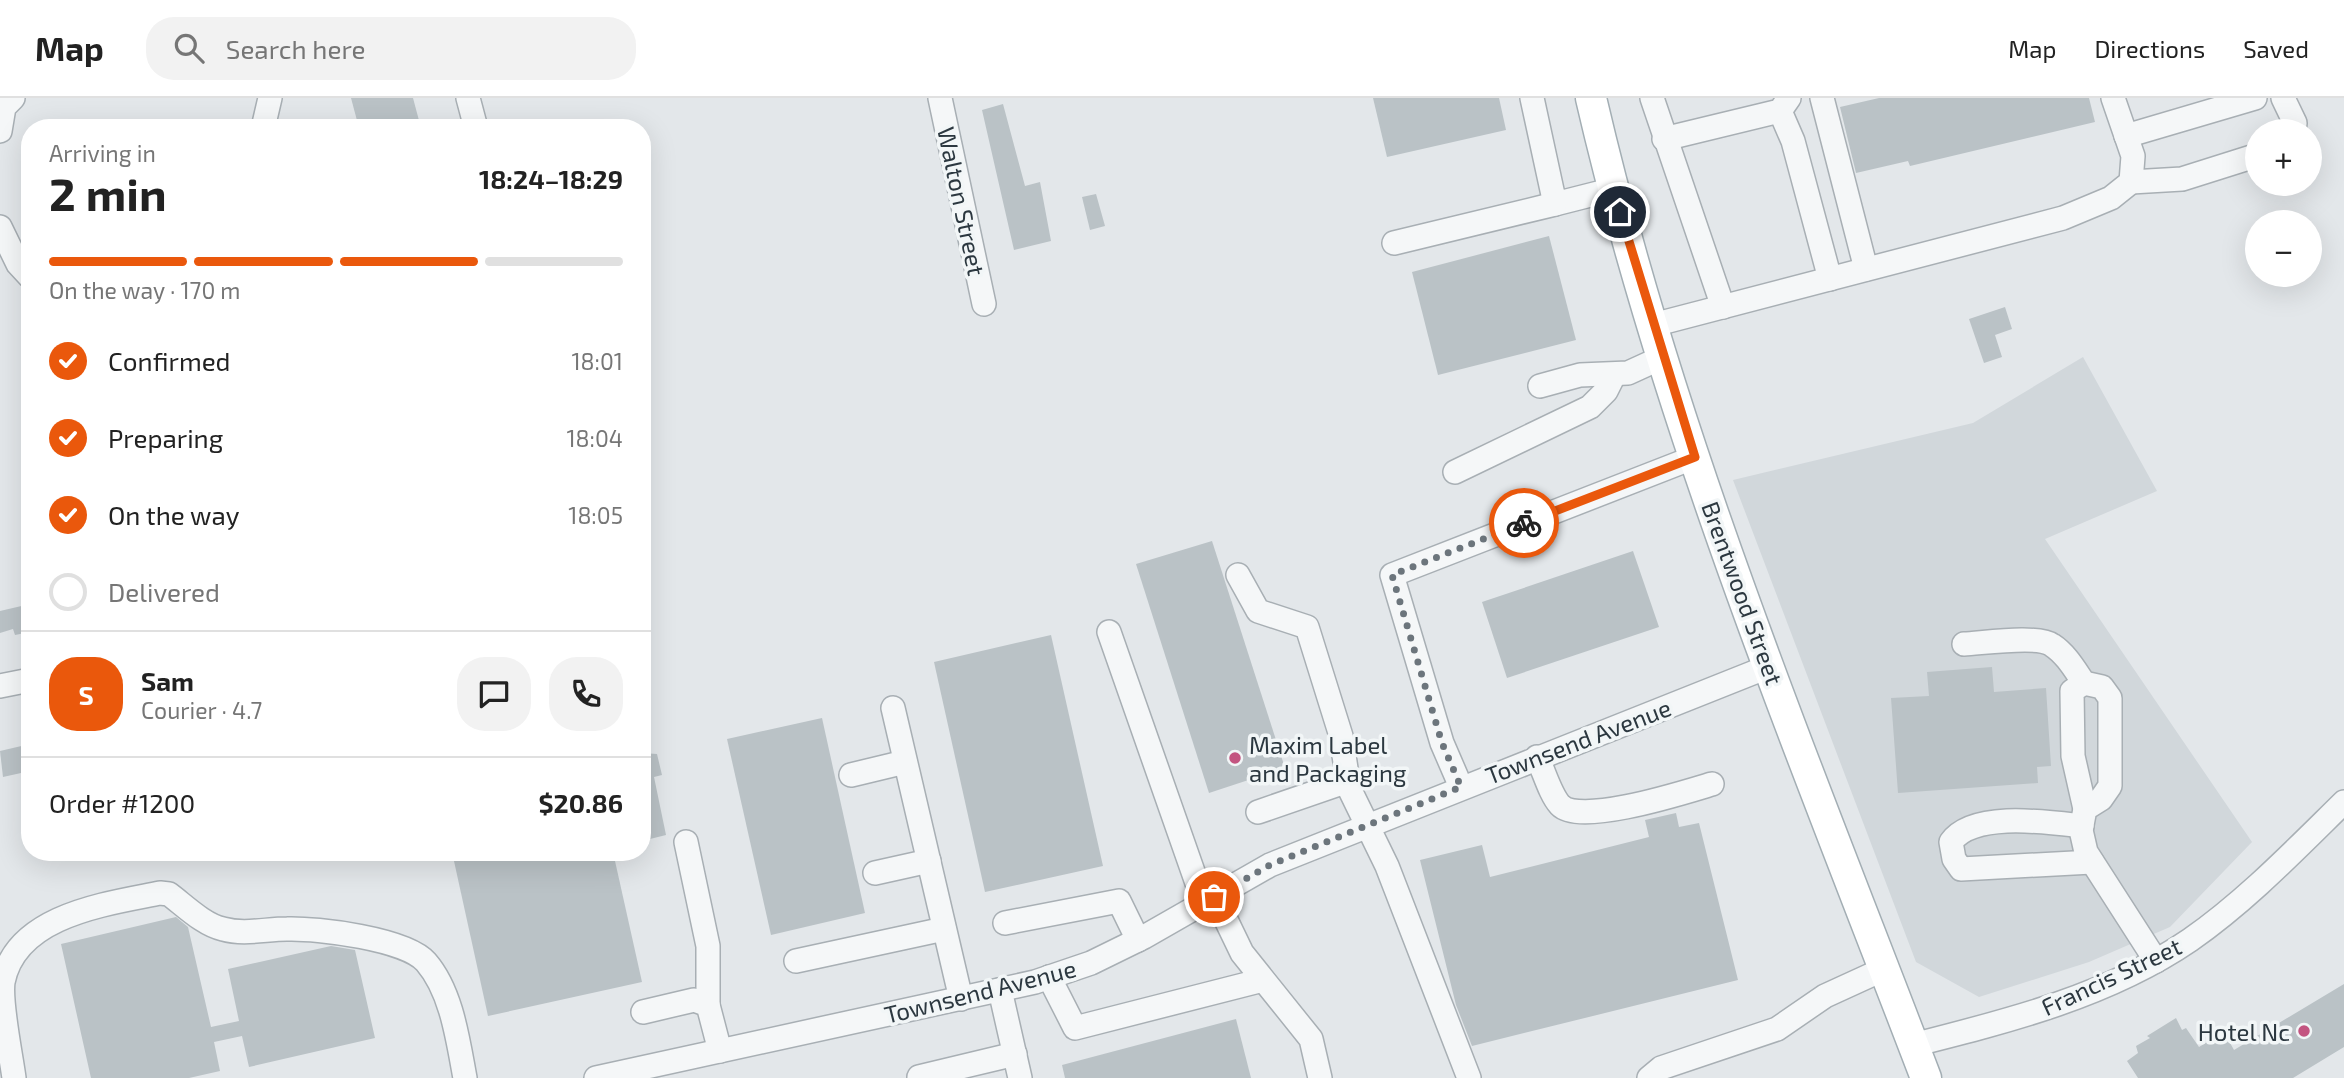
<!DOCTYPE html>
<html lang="en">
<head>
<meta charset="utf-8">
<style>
	:root { --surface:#fff; --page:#f2f2f2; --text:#222; --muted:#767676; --line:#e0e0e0; --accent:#ea580c }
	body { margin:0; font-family:"Exo 2",sans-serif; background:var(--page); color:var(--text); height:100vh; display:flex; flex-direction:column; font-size:26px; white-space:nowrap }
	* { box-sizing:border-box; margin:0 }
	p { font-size:23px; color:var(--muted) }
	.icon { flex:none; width:38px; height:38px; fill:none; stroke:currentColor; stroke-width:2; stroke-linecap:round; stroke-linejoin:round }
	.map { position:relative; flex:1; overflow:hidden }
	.panel { position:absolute; left:21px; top:21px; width:630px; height:742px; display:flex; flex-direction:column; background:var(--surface); border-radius:28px; box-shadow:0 7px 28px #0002 }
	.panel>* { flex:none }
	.buttons { position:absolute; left:2245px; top:21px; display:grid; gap:14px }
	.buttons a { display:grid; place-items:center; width:77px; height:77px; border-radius:50%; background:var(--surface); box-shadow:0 7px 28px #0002; font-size:35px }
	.pin { position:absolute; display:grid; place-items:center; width:60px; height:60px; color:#fff; margin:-30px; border:4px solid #fff; border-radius:50%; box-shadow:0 2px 7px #0007 }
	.courier { position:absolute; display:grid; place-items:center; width:70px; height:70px; margin:-35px; border:5px solid #ea580c; border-radius:50%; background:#fff; color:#222; box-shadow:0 2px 9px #0007 }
	.headline em { font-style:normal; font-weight:700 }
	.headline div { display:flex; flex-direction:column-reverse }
	.headline { display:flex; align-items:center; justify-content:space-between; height:119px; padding:0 28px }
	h1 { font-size:46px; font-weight:700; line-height:52px }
	.bar { display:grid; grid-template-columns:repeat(4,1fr); gap:10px 7px; align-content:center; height:84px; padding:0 28px }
	.bar i { height:9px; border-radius:5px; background:var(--line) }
	.bar .current { background:var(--accent) }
	.bar p { grid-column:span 4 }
	.line { display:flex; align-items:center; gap:18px; padding:0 28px; border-top:2px solid var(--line) }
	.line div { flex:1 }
	.round { display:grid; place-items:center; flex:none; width:74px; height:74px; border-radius:28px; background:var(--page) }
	ol { padding:0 28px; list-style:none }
	li { display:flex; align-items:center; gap:21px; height:77px }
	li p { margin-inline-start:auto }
	li .icon { padding:7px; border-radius:50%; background:var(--accent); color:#fff; stroke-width:4 }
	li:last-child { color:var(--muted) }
	li i { width:38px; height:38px; border:4px solid var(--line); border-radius:50% }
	header { display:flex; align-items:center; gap:42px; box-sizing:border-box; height:98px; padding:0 35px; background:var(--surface); border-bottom:2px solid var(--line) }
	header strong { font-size:33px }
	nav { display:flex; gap:38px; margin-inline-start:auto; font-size:24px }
	.search { width:490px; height:63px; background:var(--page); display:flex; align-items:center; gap:18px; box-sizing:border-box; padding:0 24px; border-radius:28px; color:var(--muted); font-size:26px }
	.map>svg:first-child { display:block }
	.built { fill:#d1d7db }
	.building { fill:#bac2c6 }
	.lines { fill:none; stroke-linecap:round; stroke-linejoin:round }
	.minor-casing { stroke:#a8afb4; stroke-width:26 }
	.major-casing { stroke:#a3aeb4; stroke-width:33 }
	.minor { stroke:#f5f7f8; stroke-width:23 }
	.major { stroke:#fff; stroke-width:30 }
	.done { stroke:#6c757c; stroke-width:7; stroke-dasharray:0 12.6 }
	.route { stroke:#ea580c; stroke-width:9 }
	.poi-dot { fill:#c35480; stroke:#f2f6f7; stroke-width:2.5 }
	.labels { text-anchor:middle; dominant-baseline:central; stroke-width:7; stroke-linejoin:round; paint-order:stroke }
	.street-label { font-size:24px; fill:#2c3840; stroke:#f2f6f7 }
	.poi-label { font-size:24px; fill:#2c3840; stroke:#f2f6f7; text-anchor:start }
</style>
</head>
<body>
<header>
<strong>Map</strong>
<div class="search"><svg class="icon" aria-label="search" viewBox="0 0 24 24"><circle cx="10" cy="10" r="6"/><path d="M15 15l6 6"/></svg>Search here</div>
<nav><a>Map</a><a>Directions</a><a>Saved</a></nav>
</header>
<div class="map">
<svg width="2344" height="980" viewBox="0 0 2344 980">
	<rect width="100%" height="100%" fill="#e3e7ea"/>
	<polygon class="built" points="2083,259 2157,393 2045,441 2252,744 2170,829 2089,864 1979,899 1916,864 1733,382 1973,325"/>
	<g class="building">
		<polygon points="351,0 413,0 421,30 359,30"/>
		<polygon points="1373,0 1499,0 1506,32 1387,59"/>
		<polygon points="1879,0 2089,0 2095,24 1910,68 1908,63 1856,75 1840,9"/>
		<polygon points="1003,6 1025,88 1040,84 1051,143 1014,152 982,12"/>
		<polygon points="1096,96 1105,128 1090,132 1082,99"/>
		<polygon points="1549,138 1576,242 1438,277 1412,174"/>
		<polygon points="2005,209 2012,231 1995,237 2002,259 1984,265 1969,221"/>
		<polygon points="1212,443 1285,670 1209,695 1136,466"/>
		<polygon points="1633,453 1659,529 1507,580 1482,504"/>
		<polygon points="30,506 30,534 15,537 13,531 0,535 0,513"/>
		<polygon points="1051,537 1103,768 985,794 934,564"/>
		<polygon points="1992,569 1994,594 2046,590 2051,668 2037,669 2038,685 1898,695 1891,600 1929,598 1927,574"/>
		<polygon points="822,620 865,815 771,837 727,641"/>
		<polygon points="30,646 30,673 3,679 0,653"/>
		<polygon points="642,655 657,656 662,677 654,679 666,737 642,743"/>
		<polygon points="1676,715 1679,729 1699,725 1738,882 1472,948 1456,907 1420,762 1482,747 1490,779 1649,739 1645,722"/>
		<polygon points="452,754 613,754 642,884 488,918"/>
		<polygon points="176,819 188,829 211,929 239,923 228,871 331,848 355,852 375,940 249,969 242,938 214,944 220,973 189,980 91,980 61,846"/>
		<polygon points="2344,886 2344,949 2293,980 2138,980 2127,963 2138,955 2136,948 2150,940 2147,938 2176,920 2182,932 2186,930 2199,949 2224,934 2234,952"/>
		<polygon points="1236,921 1251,980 1065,980 1062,967"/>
	</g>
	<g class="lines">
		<g class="minor-casing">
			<g id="minor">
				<polyline points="468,0 476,30"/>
				<polyline points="940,0 984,206"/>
				<polyline points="1532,0 1555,106 1614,91"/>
				<polyline points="1652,0 1723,209"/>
				<polyline points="1822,0 1866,171"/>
				<polyline points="2283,0 2295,25 2294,33"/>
				<polyline points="1780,13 1793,43 1830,181"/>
				<polyline points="263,30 270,0"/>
				<polyline points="0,33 4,9 13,0"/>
				<polyline points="2126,38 2255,0"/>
				<polyline points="1664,41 1780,13 1789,0"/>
				<polyline points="2131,84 2182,81 2258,57"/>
				<polyline points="0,129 18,166 30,179"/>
				<polyline points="1394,145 1555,106"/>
				<polyline points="1653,227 2063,120 2111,100 2131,84 2133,58 2113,0"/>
				<polyline points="1540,288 1580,277 1628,275 1663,259"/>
				<polyline points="1455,374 1590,309 1606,293 1614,277"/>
				<polyline points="1238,477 1258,513 1307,529 1341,638 1349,690 1387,768 1469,980"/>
				<polyline points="1109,534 1204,805"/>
				<path d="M1964 546C1984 545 2038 537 2052 547 2066 556 2075 572 2084 585L2102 589 2110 600V688L2101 701 2085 711 2081 732 2086 754 2156 863"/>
				<polyline points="2084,585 2072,593 2073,658 2085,711"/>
				<polyline points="0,588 30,582"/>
				<polyline points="893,610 961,901"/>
				<path d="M1537 659C1544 673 1550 696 1560 707 1580 728 1685 694 1712 686"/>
				<polyline points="851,677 905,664"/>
				<polyline points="1461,689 1442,645 1392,477 1695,359"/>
				<polyline points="1258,714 1348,683"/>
				<path d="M2082 728C2047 724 1973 713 1951 744L1954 761 1961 771 2092 764"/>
				<polyline points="686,744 708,848 708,907"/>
				<polyline points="875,775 929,763"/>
				<polyline points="1215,799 1242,855 1311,941 1320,980"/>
				<polyline points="1005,825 1119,803 1138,842"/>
				<polyline points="796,863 944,831"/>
				<polyline points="1049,879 1075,930 1263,882"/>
				<polyline points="1000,892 1020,980"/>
				<polyline points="643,914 694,902 708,907 720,953"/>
				<path d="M1913 947C2008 923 2108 898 2190 842 2246 803 2295 752 2344 704"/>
				<polyline points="919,979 1015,956"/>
				<path d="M14 980C11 957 0 905 3 884 16 817 106 806 160 795L169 796C185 808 204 827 223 831 244 837 266 831 287 831 318 830 406 841 426 864 452 894 458 943 465 980"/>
				<polyline points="596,980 1035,884 1091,865 1144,839 1270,767 1770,568"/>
				<polyline points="1649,980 1661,970 1777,931 1825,898 1884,871"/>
			</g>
		</g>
		<g class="major-casing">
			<path id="major" d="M1591 0C1669 337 1803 658 1926 980"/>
		</g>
		<use href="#minor" class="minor"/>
		<use href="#major" class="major"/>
	</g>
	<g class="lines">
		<polyline class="done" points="1214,799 1270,767 1461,689 1442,645 1392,477 1524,425"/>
		<polyline class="route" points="1524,425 1695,359 1620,114"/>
	</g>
	<g class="poi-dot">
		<circle cx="1235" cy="660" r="7"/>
		<circle cx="2304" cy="933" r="7"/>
	</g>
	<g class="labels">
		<g class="street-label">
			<text transform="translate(962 103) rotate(78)">Walton Street</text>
			<text transform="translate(1743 495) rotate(70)">Brentwood Street</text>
			<text transform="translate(1578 643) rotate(-21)">Townsend Avenue</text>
			<text transform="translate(2111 878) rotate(-25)">Francis Street</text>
			<text transform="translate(980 893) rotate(-14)">Townsend Avenue</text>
		</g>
		<g class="poi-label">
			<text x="1249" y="646">Maxim Label<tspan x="1249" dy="28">and Packaging</tspan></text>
			<text x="2290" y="933" text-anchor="end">Hotel Nc</text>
		</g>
	</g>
</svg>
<div class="buttons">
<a>+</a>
<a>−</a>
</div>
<div class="pin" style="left:1214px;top:799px;background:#ea580c"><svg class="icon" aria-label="bag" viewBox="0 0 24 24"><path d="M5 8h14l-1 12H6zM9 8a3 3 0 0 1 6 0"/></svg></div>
<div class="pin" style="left:1620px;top:114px;background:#1f2937"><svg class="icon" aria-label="home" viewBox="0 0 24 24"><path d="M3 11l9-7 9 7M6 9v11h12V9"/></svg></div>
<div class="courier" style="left:1524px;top:425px"><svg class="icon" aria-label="bike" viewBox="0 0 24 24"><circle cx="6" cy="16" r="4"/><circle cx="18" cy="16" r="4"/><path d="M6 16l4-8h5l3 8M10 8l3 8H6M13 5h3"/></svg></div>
<section class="panel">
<div class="headline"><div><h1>2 min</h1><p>Arriving in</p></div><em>18:24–18:29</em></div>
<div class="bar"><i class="current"></i><i class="current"></i><i class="current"></i><i></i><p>On the way · 170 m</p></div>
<ol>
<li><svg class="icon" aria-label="check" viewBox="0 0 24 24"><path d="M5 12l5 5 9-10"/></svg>Confirmed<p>18:01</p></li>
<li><svg class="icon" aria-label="check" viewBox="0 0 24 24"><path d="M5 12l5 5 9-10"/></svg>Preparing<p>18:04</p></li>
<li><svg class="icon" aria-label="check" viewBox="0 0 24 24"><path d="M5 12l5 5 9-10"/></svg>On the way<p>18:05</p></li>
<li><i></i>Delivered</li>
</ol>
<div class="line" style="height:126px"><b class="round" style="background:var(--accent);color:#fff">S</b><div><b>Sam</b><p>Courier · 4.7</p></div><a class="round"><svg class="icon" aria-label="chat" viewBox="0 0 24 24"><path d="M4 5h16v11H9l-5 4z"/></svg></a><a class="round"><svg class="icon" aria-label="phone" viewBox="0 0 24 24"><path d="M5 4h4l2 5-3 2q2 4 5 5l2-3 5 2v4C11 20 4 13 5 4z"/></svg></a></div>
<div class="line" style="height:91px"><div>Order #1200</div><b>$20.86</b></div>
</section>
</div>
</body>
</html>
